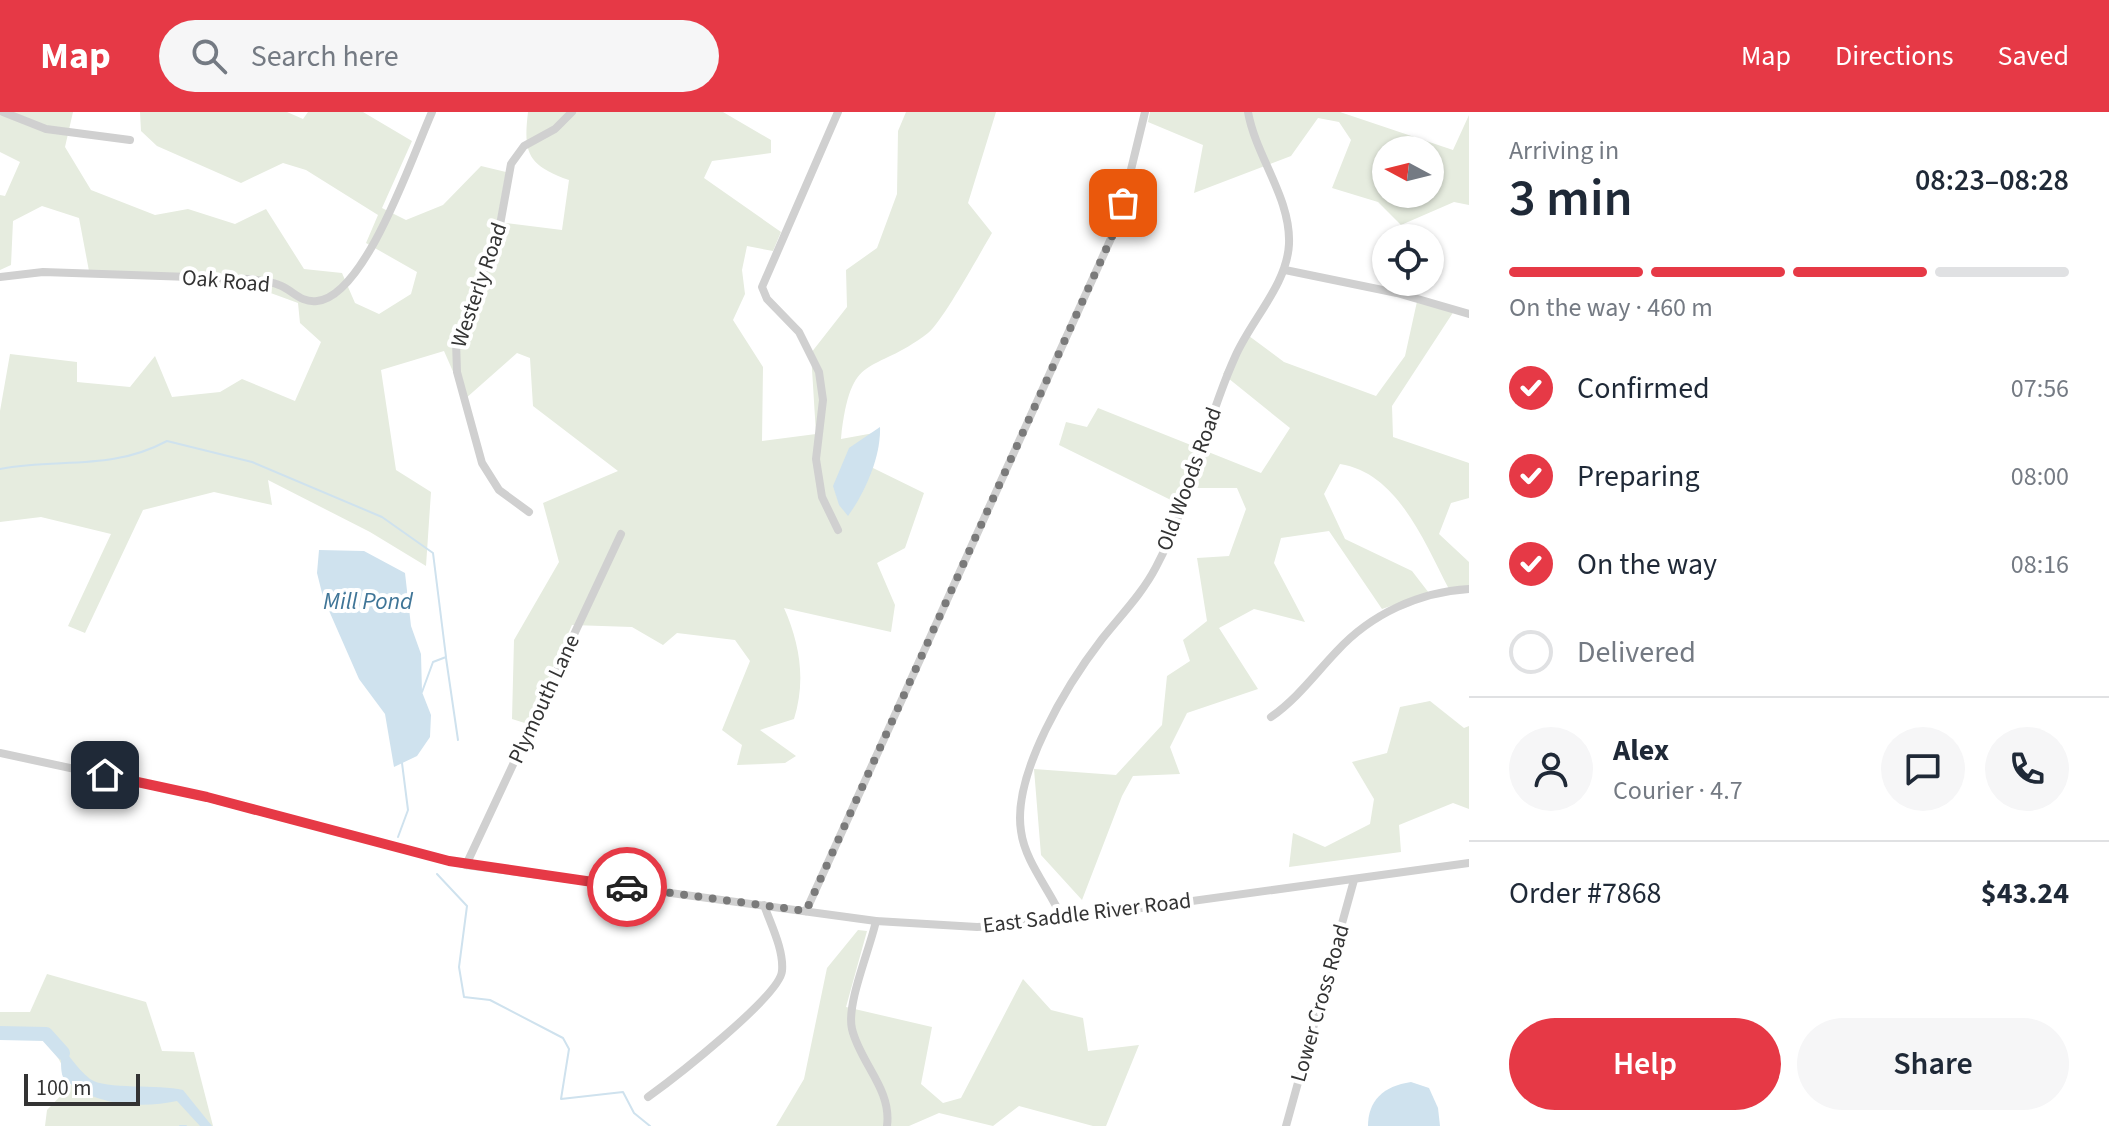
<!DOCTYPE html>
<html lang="en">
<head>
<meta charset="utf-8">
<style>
	:root { --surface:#fff; --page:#f6f6f7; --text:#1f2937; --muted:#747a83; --line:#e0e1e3; --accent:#e63946 }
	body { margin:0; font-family:"Source Sans 3",sans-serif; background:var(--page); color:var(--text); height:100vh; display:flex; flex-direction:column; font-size:30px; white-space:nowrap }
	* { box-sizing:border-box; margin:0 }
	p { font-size:26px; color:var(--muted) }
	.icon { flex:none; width:44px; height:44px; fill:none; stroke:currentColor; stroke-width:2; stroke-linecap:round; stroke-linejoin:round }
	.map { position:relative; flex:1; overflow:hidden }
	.side { display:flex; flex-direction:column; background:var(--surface); width:640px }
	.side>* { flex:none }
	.needle { width:52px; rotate:277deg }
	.tools { position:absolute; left:1372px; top:24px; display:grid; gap:16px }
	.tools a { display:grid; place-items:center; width:72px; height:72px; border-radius:50%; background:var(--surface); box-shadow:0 2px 6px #0004; font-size:40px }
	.scale { position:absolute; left:24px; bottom:20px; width:116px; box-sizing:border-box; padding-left:8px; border:4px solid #333; border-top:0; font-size:22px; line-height:28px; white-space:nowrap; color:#333; -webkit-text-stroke:6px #fff; paint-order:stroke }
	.pin { position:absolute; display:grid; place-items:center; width:68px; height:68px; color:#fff; margin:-34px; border-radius:16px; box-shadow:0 4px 12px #0006 }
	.courier { position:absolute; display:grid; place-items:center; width:80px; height:80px; margin:-40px; border:6px solid #e63946; border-radius:50%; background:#fff; color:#222; box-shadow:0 2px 10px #0007 }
	.summary em { font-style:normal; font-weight:600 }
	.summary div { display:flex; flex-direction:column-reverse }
	.summary { display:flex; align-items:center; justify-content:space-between; height:136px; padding:0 40px }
	h1 { font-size:52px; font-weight:600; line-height:60px }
	.bar { display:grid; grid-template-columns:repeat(4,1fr); gap:12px 8px; align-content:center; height:96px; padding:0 40px }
	.bar i { height:10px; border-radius:6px; background:var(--line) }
	.bar .active { background:var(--accent) }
	.bar p { grid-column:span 4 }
	.line { display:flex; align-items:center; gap:20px; padding:0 40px; border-top:2px solid var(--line) }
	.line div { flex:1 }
	.round { display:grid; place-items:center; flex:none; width:84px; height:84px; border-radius:42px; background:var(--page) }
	ol { padding:0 40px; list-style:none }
	li { display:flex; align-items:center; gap:24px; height:88px }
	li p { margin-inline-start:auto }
	li .icon { padding:8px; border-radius:50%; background:var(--accent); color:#fff; stroke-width:4 }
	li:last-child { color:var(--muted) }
	li i { width:44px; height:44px; border:4px solid var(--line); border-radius:50% }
	.action { display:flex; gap:16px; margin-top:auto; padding:16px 40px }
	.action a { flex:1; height:92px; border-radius:48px; background:var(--accent); color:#fff; font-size:32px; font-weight:600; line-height:92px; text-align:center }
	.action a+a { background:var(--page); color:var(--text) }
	header { display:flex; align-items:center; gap:48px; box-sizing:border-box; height:112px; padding:0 40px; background:var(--accent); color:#fff }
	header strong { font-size:38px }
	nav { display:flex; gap:44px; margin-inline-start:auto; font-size:28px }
	.search { width:560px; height:72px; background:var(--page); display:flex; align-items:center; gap:20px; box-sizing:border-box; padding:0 28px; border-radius:44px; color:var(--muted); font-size:30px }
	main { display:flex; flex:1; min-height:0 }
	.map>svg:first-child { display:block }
	.green { fill:#e6ecdf; fill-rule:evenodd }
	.water { fill:#cfe2ee }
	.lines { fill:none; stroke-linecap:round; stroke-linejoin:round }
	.stream { stroke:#cfe2ee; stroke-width:2 }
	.river { stroke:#cfe2ee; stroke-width:14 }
	.minor { stroke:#d0d0d0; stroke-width:8 }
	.done { stroke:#7a7a7a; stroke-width:8; stroke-dasharray:0 14.4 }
	.route { stroke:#e63946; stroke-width:10 }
	.labels { text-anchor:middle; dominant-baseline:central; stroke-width:8; stroke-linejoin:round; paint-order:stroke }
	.street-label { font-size:22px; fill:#333; stroke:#fff }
	.water-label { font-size:24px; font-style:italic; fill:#3f7597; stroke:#fff }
</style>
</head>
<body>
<header>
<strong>Map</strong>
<div class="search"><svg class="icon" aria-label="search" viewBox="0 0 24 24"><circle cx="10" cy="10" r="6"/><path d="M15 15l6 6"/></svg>Search here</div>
<nav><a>Map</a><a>Directions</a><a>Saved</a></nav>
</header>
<main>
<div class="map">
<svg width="1469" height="1014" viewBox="0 0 1469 1014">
	<rect width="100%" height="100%" fill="#fff"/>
	<g class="green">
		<path d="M0 0H73L65 35 91 78 155 103 188 97 235 112 266 97 304 157 342 161 355 191 379 202 411 182 417 160 366 131 378 103 306 58 283 51 241 71 157 34 141 19 140 0H287L303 7 308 0H363L412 29 382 96 406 108 443 93 481 54 506 60 497 110 562 118 569 68C528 53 523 42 528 0H723L771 28V41L712 49 704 66 781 120 773 139 747 134 742 158 745 182 733 208 763 255 762 329 816 322 811 241 847 195 846 158 877 136 897 82 898 19 906 0H996L968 91 992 121C980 141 943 209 928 221 871 265 851 236 841 327L874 321 873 356 924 381 905 436 877 451 895 493 891 520 784 496C800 532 806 569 794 607L760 618 796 644 785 651 737 653 742 633 722 618 750 549 735 528 677 521 663 533 632 515 572 513 528 612 512 607 514 528 559 450 543 391 618 359 533 294 530 246 517 241 465 287 444 239 381 258 396 358 431 380 426 454 370 420 268 368 272 393 214 380 143 398 85 521 68 514 111 422 41 405 0 410V299L10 242 77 250V270L130 275 155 244 172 285 220 280 242 267 295 289 321 230 300 211 298 191 257 176 89 159 79 106 42 94 13 109 11 153 0 158V83L5 84 20 50 0 40Z"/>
		<path d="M1150 0H1340L1453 38 1469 3V93L1454 90 1401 113 1378 90 1332 76 1351 28 1339 10 1318 6 1291 44 1194 81 1203 33 1148 10ZM1386 38H1430V82H1386Z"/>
		<path d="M1418 185 1456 196 1392 294 1393 325 1469 351V386L1451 391 1439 422 1469 450V478L1449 477C1424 430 1398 361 1340 352L1324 382 1345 427 1412 459 1429 481 1382 497 1329 419 1281 426 1274 451 1305 510 1254 497 1219 516 1258 577 1187 601 1170 635 1180 662 1133 664 1122 684 1082 788 1041 743 1034 657 1116 663 1162 613 1167 564 1190 549 1183 528 1207 509 1197 446 1229 444 1246 397 1237 376H1185L1179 392 1059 333 1066 310 1087 315 1098 296 1261 361 1290 316 1223 262 1245 221 1284 250 1376 284 1405 244Z"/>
		<polygon points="1430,589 1464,616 1469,614 1469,697 1453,691 1399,713 1401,740 1289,755 1293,721 1325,735 1370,712 1374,687 1352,650 1387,641 1400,595"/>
		<polygon points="858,818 867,819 846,895 932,915 921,972 943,991 961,986 1023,867 1051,898 1083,906 1088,939 1139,933 1106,1014 1093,1014 1019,994 993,1014 939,1001 909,1014 776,1014 804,967 827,856"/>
		<polygon points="47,862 146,890 162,939 194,940 213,1014 45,1014 47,998 72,972 48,927 0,925 0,900 30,900"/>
	</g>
	<g class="water">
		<path d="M880 315C881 345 865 380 848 404L839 393 833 374 849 336Z"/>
		<polygon points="319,438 364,439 405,461 411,514 421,542 422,580 431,603 430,625 417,644 394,655 385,602 359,567 323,485 317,461"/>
		<path d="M53 925C66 938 76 956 90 967 105 978 159 972 183 978L212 1014H200L177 989C140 997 89 993 63 965 58 951 67 937 48 932Z"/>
		<path d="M1411 970 1429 976 1438 996 1440 1014H1368C1368 989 1383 974 1411 970Z"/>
	</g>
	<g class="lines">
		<g class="stream">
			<path d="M0 357C60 346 111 359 167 329L252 350 382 405 433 441 446 545 433 550 422 580"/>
			<polyline points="446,546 458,628"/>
			<polyline points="398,725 408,698 402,651"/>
			<polyline points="437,762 467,794 459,855 464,885 490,888 563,926 569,937 561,987 623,980 634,1001 650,1014"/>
			<polyline points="180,1014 186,1014"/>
		</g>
		<polyline class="river" points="0,921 46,922 63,941"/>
		<g class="minor">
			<polyline points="3,0 46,17 130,28"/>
			<polyline points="838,0 762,175 767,187 799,220 819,260 823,288 816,347 822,385 838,418"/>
			<polyline points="1285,158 1397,181 1469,202"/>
			<path d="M0 165 43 160 249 167C259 168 269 169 279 173 293 178 300 191 317 189 366 184 413 42 432 0"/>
			<polyline points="529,400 499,378 482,351 457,260 456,229 498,124 511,52 524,34 555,17 572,0"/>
			<path d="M1271 605C1297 587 1315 562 1337 539 1371 502 1419 480 1469 477"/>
			<polyline points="0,641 201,684 466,753 876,809 977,815 1018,813 1469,751"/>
			<polyline points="466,753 621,422"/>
			<polyline points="806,799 1118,111 1145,0"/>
			<path d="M1062 806C1050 778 1025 750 1021 719 1012 662 1068 571 1102 527 1121 503 1142 482 1156 455 1191 389 1204 313 1235 245 1251 208 1287 173 1289 132 1291 86 1256 45 1248 0"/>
			<path d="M876 809C870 837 846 892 852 917 860 951 892 977 887 1014"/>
			<path d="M648 985C673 967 780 884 782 859 784 838 771 813 764 793"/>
			<polyline points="1286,1014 1354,768"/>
		</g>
	</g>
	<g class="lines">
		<polyline class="done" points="627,775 806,799 1118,111 1123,91"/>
		<polyline class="route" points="105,663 207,685 449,749 627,775"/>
	</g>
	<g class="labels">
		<g class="street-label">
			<text transform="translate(226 169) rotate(5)">Oak Road</text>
			<text transform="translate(479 173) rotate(-71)">Westerly Road</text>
			<text transform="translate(1189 367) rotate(-70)">Old Woods Road</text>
			<text transform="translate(544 587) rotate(-65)">Plymouth Lane</text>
			<text transform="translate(1087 801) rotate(-7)">East Saddle River Road</text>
			<text transform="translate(1320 891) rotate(-74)">Lower Cross Road</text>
		</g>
		<g class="water-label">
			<text x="368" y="489">Mill Pond</text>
		</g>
	</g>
</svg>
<div class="tools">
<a><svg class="needle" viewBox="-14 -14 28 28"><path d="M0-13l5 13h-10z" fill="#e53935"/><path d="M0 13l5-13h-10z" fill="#747a83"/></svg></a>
<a><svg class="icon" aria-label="locate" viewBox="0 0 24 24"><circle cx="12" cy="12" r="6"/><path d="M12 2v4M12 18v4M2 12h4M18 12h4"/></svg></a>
</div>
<div class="scale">100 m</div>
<div class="pin" style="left:1123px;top:91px;background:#ea580c"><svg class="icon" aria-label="bag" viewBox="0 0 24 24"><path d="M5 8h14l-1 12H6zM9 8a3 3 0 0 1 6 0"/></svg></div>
<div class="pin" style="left:105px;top:663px;background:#1f2937"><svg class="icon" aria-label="home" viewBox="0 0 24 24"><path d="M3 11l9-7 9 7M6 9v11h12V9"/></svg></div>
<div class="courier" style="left:627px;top:775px"><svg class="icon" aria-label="car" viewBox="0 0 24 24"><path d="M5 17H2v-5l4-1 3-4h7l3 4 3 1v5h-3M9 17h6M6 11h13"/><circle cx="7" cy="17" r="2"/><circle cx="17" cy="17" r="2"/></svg></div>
</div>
<section class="side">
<div class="summary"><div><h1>3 min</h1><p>Arriving in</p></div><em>08:23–08:28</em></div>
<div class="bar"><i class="active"></i><i class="active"></i><i class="active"></i><i></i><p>On the way · 460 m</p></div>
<ol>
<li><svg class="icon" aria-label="check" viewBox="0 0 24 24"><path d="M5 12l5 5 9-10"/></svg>Confirmed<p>07:56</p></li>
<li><svg class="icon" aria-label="check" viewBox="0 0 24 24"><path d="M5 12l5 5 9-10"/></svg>Preparing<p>08:00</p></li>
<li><svg class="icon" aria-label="check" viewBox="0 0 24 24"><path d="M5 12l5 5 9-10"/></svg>On the way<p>08:16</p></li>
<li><i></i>Delivered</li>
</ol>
<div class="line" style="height:144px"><a class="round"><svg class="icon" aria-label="person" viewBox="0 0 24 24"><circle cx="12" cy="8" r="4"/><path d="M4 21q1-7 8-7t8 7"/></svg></a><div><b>Alex</b><p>Courier · 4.7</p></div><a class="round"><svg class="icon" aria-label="chat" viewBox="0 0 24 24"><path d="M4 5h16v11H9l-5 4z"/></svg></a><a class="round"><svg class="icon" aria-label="phone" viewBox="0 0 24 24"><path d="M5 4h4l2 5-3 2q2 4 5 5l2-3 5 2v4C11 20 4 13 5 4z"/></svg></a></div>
<div class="line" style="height:104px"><div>Order #7868</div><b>$43.24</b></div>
<div class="action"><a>Help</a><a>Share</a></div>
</section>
</main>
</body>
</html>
